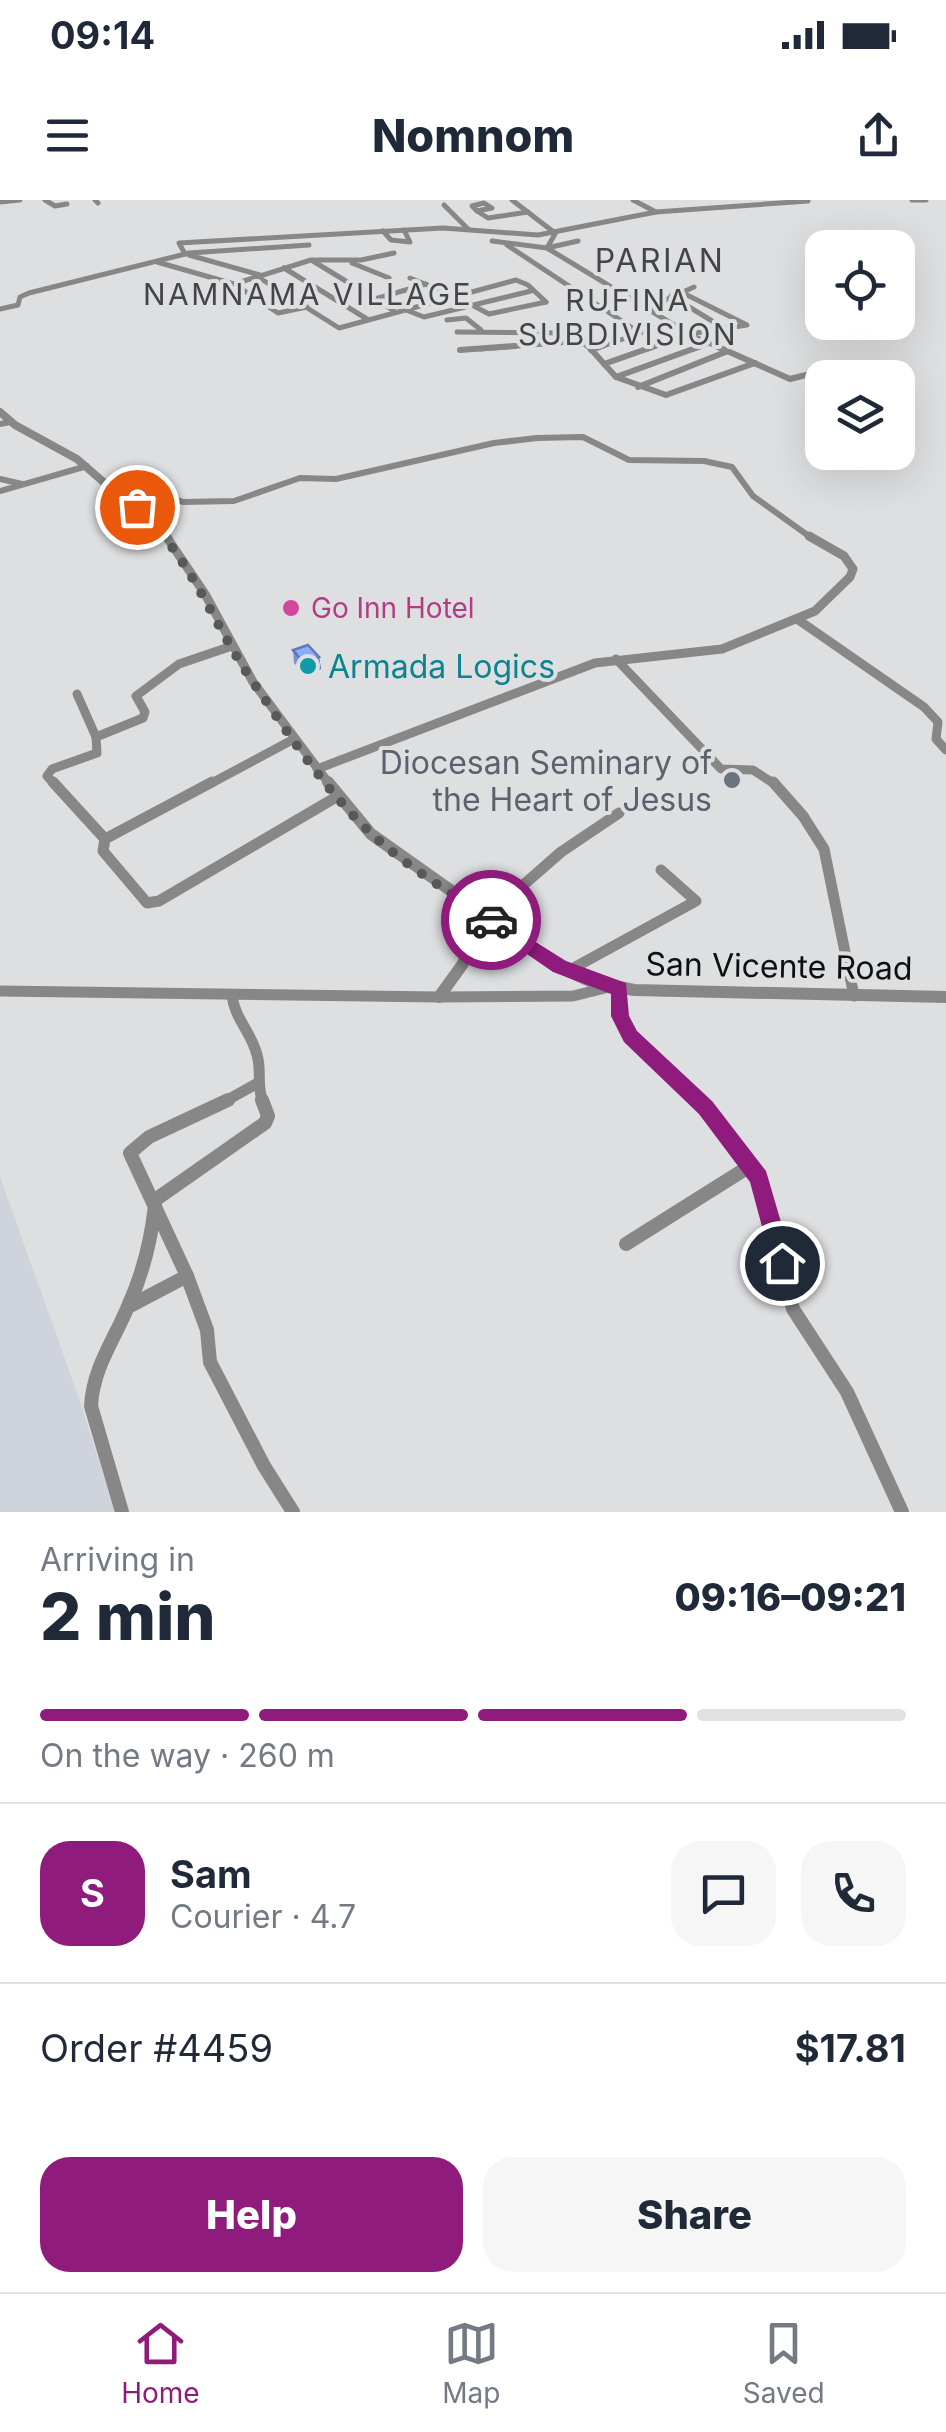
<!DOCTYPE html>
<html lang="en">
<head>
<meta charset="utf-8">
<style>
	:root { --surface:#fff; --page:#f6f6f7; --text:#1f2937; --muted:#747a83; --line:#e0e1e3; --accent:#8f1c7c }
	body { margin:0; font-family:Inter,sans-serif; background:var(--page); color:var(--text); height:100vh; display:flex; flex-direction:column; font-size:38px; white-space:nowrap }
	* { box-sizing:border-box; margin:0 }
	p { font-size:32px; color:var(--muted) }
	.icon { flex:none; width:55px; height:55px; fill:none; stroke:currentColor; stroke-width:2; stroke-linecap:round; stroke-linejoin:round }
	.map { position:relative; height:1312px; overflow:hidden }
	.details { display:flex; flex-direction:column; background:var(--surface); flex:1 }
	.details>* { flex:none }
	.controls { position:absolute; left:805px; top:30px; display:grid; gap:20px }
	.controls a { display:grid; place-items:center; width:110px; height:110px; border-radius:20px; background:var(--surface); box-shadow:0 10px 40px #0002; font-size:50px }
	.pin { position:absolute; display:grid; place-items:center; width:85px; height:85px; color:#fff; margin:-42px; border:5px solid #fff; border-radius:50%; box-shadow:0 2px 10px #0007 }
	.courier { position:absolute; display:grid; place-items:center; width:100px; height:100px; margin:-50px; border:8px solid #8f1c7c; border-radius:50%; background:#fff; color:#222; box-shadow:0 2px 12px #0007 }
	.head em { font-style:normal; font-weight:800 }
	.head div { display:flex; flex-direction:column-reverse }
	.head { display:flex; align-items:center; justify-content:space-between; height:170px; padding:0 40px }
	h1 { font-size:65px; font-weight:800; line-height:75px }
	.bar { display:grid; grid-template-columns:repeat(4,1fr); gap:15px 10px; align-content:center; height:120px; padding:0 40px }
	.bar i { height:12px; border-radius:8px; background:var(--line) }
	.bar .selected { background:var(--accent) }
	.bar p { grid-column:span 4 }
	.line { display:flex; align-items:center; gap:25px; padding:0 40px; border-top:2px solid var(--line) }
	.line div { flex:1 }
	.round { display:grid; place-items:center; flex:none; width:105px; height:105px; border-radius:30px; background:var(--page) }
	.action { display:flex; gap:20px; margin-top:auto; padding:20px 40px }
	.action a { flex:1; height:115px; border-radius:30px; background:var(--accent); color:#fff; font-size:40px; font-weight:800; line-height:115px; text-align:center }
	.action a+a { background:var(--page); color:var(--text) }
	.status { display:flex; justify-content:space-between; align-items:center; height:70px; padding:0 50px; background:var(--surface); direction:ltr }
	.status svg { height:28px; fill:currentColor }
	header { display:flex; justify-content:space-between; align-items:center; height:130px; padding:0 40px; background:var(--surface); font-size:45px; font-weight:800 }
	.menu { display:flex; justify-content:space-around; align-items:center; height:140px; border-top:2px solid var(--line); background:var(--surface); font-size:28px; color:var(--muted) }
	.menu a { display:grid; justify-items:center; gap:5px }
	.menu .selected { color:var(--accent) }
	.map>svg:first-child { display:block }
	.built { fill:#cfd3db }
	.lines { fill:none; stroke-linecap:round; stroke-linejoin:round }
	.minor-far4 { stroke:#888787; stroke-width:5 }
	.minor-far3 { stroke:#888787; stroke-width:6 }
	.minor-far2 { stroke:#888787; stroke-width:9 }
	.minor-far1 { stroke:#888787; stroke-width:11 }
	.minor { stroke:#888787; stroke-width:14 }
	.tertiary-far2 { stroke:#888787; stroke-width:8 }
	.tertiary-far1 { stroke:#888787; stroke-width:9 }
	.tertiary { stroke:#888787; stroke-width:12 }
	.wall { fill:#7893da }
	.shaded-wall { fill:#6178b2 }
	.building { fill:#8babfe; stroke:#6178b2; stroke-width:2.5 }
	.route { fill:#8f1c7c }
	.done { stroke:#575858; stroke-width:10; stroke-dasharray:0 18 }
	.hotel-dot { fill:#d1479c; stroke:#dedfe1; stroke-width:4 }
	.culture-dot { fill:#0f9aa8; stroke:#dedfe1; stroke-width:4 }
	.worship-dot { fill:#6b7280; stroke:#dedfe1; stroke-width:4 }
	.labels { text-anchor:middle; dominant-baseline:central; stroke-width:8; stroke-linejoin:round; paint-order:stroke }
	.far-hotel-label { font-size:28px; fill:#b23c85; stroke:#dedfe1; text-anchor:start }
	.far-neighbourhood-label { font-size:30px; letter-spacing:2.5px; fill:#454547; stroke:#dedfe1 }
	.far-quarter-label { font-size:32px; letter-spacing:2.5px; fill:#454547; stroke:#dedfe1 }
	.culture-label { font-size:32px; fill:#0d838f; stroke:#dedfe1; text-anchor:start }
	.worship-label { font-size:32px; fill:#5b616d; stroke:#dedfe1; text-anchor:end }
	.street-label { font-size:32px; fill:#0e0f0f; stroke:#dedfe1 }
</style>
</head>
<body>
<div class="status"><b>09:14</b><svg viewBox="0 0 49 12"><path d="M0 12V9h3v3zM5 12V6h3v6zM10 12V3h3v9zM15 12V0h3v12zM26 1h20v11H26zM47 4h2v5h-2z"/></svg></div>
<header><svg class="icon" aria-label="menu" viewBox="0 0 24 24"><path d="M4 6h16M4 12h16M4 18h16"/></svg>Nomnom<svg class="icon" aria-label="share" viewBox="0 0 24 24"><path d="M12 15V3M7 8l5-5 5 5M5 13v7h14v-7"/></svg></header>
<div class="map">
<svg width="946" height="1312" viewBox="0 0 946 1312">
	<rect width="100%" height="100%" fill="#dedfe1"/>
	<polygon class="built" points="0,977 80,1201 115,1312 0,1312"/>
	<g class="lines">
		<g class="minor-far4">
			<polyline points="45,0 55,6 67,4"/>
			<polyline points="95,0 98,3"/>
			<polyline points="512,0 555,33"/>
			<polyline points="633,0 656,12 808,1"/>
			<polyline points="912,0 926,0"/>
			<polyline points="0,2 20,0"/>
			<polygon points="484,3 492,8 477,11 472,6"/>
			<polyline points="444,5 468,29"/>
			<polyline points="477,11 488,18 528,12"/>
			<polyline points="383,31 391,40 410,42 404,30"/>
			<polyline points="555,34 547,48 689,134 722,149"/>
			<polyline points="492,41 547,48 578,41"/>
			<polyline points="507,45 640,133"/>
			<polyline points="185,54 179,43 443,28 538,35 656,12"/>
			<polyline points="189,55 260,75"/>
			<polyline points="313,61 393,110"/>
			<polyline points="157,62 234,84 278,113 307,107"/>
			<polyline points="352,63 389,78"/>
			<polyline points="284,68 367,119"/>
			<polyline points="258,77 339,128 516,80 528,85 546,102"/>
			<polyline points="410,78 437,89"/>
			<polyline points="234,84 311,60 361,60 394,53"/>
			<polyline points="671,96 722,127"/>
			<polyline points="375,99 426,84"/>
			<polyline points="470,104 489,114 546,102"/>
			<polyline points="401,108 424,117 531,91"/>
			<polyline points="0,109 18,105 20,97 29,93 189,53 309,45"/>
			<polyline points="646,109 694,87"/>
			<polyline points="447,120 466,118 481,130"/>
			<polyline points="457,132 568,133 591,149"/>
			<polyline points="480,149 583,141"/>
			<polyline points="595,149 668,123"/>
			<polyline points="648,149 689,134 747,125 681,92"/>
			<polyline points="694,149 709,143"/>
		</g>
		<g class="minor-far3">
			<polyline points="588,146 616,177 666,195 755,163"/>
			<polyline points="716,146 790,179 818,172"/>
			<polyline points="460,150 515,146"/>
			<polyline points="591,150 602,146"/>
			<polyline points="604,164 655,146"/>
			<polyline points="616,177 701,146"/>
			<polyline points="638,187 728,151"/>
			<polyline points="0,224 10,222"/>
			<polyline points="0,279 22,284"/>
			<polyline points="0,291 87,266"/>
			<polyline points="124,297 151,290 183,302 234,301 300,278 336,279 494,243 537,238 583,237 629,260 704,261 732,267 753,296 813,339"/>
		</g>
		<g class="minor-far2">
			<polyline points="797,419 924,507 938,522 936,539 946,550"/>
			<polyline points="616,459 721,569 753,570 776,585"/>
			<polyline points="77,494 96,537 143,518 145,512 136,496 179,464 232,446"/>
			<polyline points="317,569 595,463 722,449 815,411 850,377 853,369 844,356 809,336"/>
			<polyline points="55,585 47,576 52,569 97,553 96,537"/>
			<polyline points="208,585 294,539"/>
		</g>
		<g class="minor-far1">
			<polyline points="53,582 105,639 103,651 147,703 159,701 338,596"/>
			<polyline points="773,582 803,616 824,649 854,796"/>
			<polyline points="105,639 212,582"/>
			<polyline points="487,717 561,652 619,613"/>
			<polyline points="568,771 696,701 661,670"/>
			<polyline points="620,788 620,816 630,836 699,903"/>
			<polyline points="0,791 439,797 573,796 609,787"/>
			<path d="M232 795C234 818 252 833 257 855 262 871 256 884 263 903"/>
			<polyline points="222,903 256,884"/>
		</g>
		<g class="minor">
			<polyline points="228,900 149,937 130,953 187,1076 207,1130 210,1162 264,1266 293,1312"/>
			<polyline points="697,900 759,978 793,1109 847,1192 902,1312"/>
			<polyline points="155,1000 265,923 268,916 262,900"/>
			<polyline points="626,1044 750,966"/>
			<polyline points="128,1107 187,1076"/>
			<path d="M122 1312 91 1206C93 1167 115 1139 129 1104 143 1073 151 1040 155 1006"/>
		</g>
		<polyline class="tertiary-far2" points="0,212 15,225 77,259 169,339"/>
		<polyline class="tertiary-far1" points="166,336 205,394 253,482 330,585"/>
		<g class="tertiary">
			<polyline points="328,582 371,634 559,767 590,781 634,790 946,797"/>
			<polyline points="439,797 462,765 487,717"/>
		</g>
	</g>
	<polygon class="wall" points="293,450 319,457 321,469 305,475 294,463"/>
	<polygon class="shaded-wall" points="319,457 321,469 305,475 303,462"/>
	<polygon class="building" points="308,445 319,457 303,462 293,450"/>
	<polygon class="route" points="491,714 566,761 626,783 629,816 637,831 712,901 766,971 793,1063 790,1071 782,1074 774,1071 750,982 699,914 624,842 611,816 611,794 553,772 485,725 483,720"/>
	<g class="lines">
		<path class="done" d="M137 307C195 363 211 422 255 485 290 536 327 593 373 635 408 668 452 693 491 720"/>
	</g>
	<circle class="hotel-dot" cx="291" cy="408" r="10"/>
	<circle class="culture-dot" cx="308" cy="466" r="10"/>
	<circle class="worship-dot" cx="732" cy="580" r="10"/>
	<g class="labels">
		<g class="far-hotel-label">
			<text x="311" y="408">Go Inn Hotel</text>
		</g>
		<g class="far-neighbourhood-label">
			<text x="308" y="94">NAMNAMA VILLAGE</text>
			<text x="628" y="100">RUFINA<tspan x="628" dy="34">SUBDIVISION</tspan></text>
		</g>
		<g class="far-quarter-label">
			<text x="660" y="60">PARIAN</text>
		</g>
		<g class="culture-label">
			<text x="328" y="466">Armada Logics</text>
		</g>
		<g class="worship-label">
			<text x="712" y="562">Diocesan Seminary of<tspan x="712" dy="37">the Heart of Jesus</tspan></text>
		</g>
		<g class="street-label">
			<text transform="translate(779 766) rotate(1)">San Vicente Road</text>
		</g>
	</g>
</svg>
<div class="controls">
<a><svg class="icon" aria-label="locate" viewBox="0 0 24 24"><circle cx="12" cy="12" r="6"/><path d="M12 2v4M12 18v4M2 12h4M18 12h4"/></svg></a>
<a><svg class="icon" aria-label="layers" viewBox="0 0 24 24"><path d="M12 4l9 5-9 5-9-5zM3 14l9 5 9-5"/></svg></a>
</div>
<div class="pin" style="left:137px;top:307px;background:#ea580c"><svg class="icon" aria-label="bag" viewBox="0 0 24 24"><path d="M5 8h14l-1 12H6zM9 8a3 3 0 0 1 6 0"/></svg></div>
<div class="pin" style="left:782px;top:1063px;background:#1f2937"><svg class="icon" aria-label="home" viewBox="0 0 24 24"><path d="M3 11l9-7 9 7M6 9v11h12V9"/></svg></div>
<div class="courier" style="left:491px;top:720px"><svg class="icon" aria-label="car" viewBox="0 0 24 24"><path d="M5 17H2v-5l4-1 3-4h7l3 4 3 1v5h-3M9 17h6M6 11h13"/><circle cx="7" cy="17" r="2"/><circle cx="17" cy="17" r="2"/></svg></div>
</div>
<section class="details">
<div class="head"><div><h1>2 min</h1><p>Arriving in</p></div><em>09:16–09:21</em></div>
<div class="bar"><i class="selected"></i><i class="selected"></i><i class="selected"></i><i></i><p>On the way · 260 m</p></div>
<div class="line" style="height:180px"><b class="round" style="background:var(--accent);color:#fff">S</b><div><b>Sam</b><p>Courier · 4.7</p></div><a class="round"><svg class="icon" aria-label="chat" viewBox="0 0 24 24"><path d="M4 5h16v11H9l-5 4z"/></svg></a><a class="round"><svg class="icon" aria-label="phone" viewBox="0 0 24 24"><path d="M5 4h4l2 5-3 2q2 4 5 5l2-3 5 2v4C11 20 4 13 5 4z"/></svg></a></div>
<div class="line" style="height:130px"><div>Order #4459</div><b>$17.81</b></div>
<div class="action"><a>Help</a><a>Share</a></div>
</section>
<nav class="menu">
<a class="selected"><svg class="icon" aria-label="home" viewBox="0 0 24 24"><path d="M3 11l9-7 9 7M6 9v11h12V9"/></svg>Home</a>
<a><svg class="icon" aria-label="map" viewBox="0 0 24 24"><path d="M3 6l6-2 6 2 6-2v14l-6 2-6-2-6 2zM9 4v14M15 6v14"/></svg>Map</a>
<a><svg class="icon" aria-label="saved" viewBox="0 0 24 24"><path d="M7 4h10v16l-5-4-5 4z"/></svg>Saved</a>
</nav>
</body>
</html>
